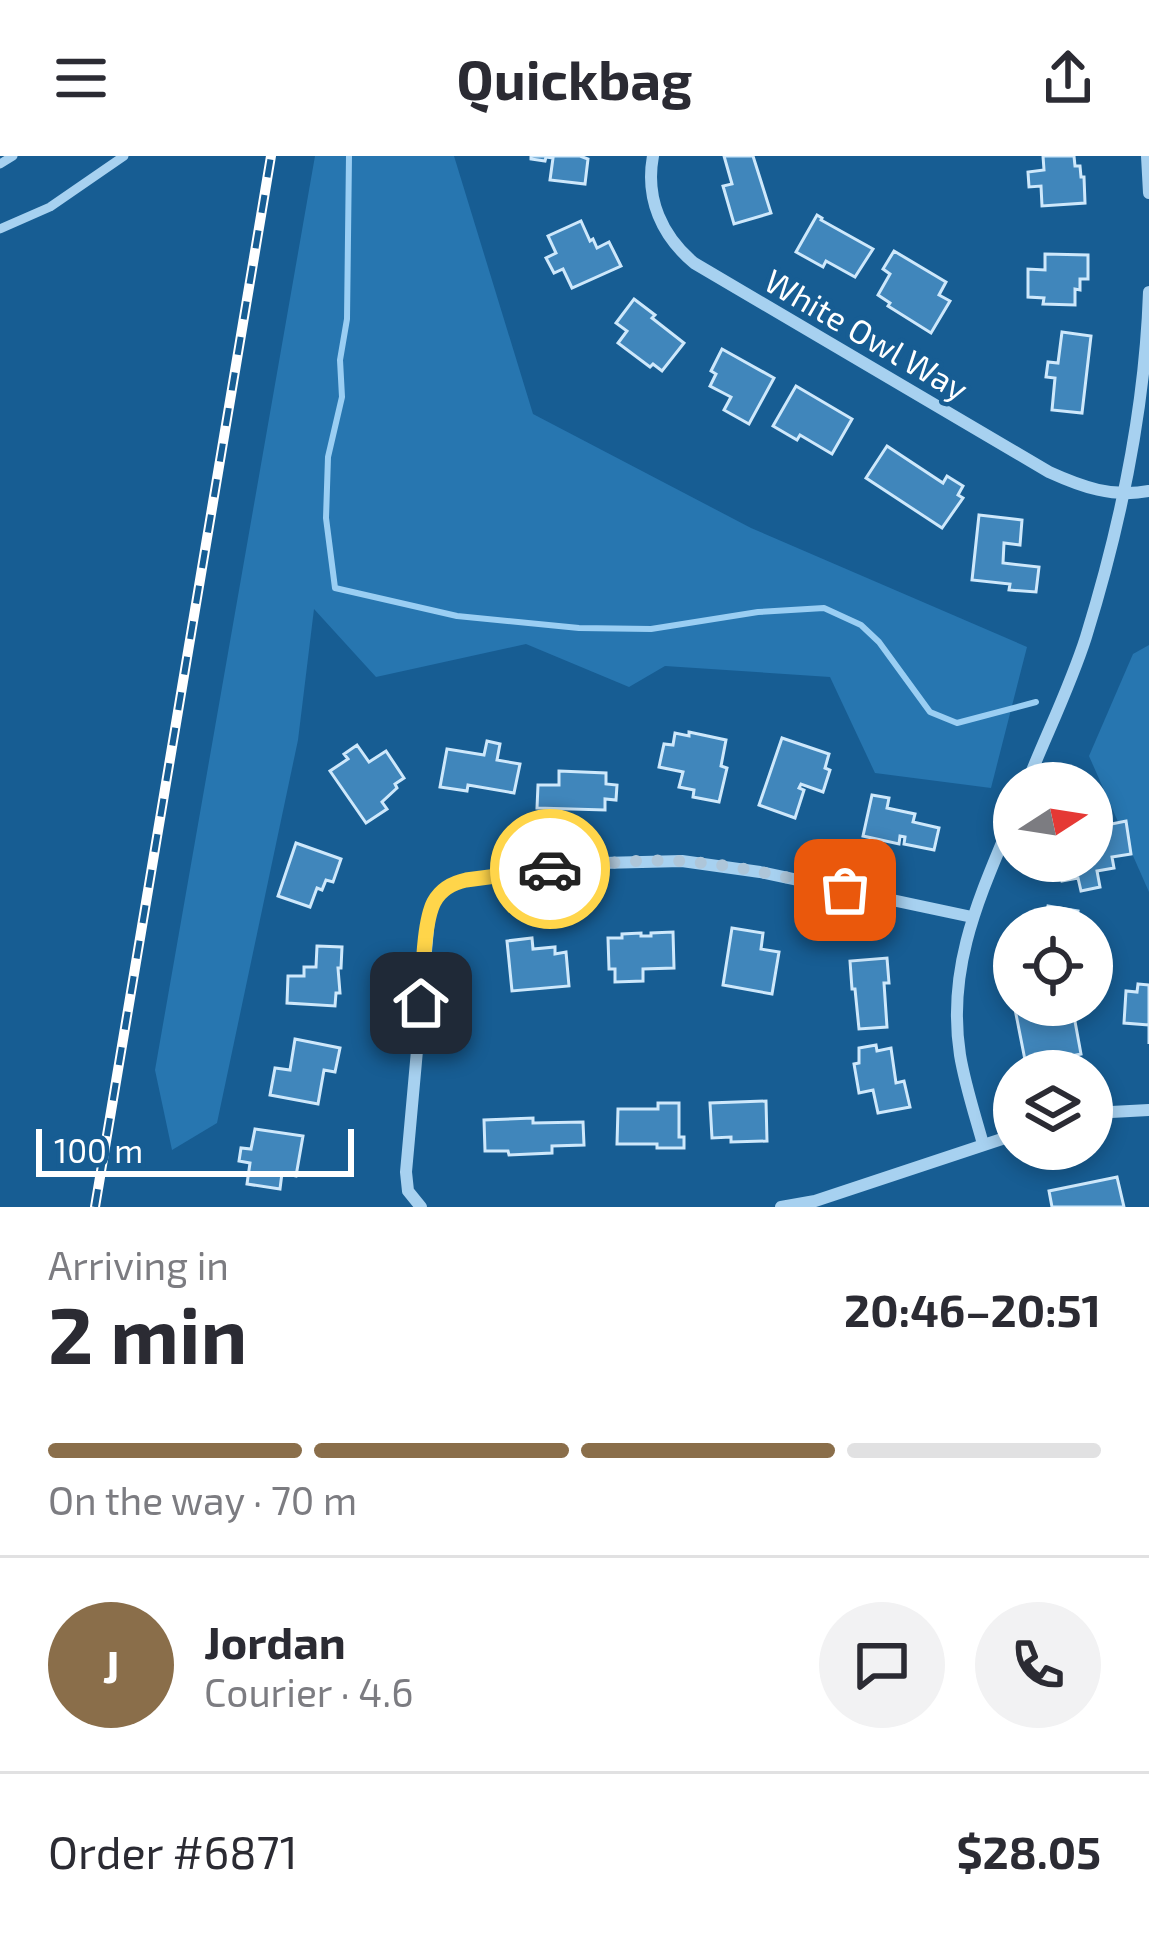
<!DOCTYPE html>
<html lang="en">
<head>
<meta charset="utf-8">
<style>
	:root { --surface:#fff; --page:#f2f2f3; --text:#2b2b33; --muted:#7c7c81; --line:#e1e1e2; --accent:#8a6e4a }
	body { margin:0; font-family:"Exo 2",sans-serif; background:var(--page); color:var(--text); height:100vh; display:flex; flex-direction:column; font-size:45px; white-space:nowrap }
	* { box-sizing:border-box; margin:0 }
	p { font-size:39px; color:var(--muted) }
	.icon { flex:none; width:66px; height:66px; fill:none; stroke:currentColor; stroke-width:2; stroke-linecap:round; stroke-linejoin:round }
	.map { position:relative; height:1051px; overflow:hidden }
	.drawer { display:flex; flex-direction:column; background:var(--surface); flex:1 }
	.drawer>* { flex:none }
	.needle { width:78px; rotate:78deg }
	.buttons { position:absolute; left:993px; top:606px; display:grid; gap:24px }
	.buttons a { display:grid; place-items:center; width:120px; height:120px; border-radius:50%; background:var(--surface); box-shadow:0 6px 18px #0003; font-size:60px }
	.scale { position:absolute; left:36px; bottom:30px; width:318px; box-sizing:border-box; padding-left:12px; border:6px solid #fff; border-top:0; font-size:33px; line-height:42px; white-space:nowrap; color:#fff; -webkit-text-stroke:9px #175d93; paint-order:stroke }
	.pin { position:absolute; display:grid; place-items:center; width:102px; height:102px; color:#fff; margin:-51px; border-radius:24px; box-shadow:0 6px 18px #0006 }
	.courier { position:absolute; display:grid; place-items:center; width:120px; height:120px; margin:-60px; border:9px solid #ffd54a; border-radius:50%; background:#fff; color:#222; box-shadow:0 3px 15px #0007 }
	.head em { font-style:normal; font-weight:700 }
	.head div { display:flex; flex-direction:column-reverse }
	.head { display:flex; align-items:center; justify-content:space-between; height:204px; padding:0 48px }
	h1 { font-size:78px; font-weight:700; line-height:90px }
	.bar { display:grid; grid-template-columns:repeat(4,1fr); gap:18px 12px; align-content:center; height:144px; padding:0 48px }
	.bar i { height:15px; border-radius:9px; background:var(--line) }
	.bar .on { background:var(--accent) }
	.bar p { grid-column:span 4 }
	.line { display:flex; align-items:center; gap:30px; padding:0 48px; border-top:3px solid var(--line) }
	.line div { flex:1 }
	.round { display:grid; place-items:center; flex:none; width:126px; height:126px; border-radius:63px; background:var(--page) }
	header { display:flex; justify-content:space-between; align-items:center; height:156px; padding:0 48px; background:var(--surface); font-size:54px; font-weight:700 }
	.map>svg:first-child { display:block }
	.green { fill:#2776b0 }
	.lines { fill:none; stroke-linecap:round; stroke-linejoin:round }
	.stream { stroke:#9acef3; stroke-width:6 }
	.building { fill:#4086bb; stroke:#cee8fb; stroke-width:3 }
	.service { stroke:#a7d1f0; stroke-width:9 }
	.minor { stroke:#a7d1f0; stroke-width:12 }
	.rail-casing { stroke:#fff; stroke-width:10 }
	.rail { stroke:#175d93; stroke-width:6; stroke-dasharray:18; stroke-linecap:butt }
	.done { stroke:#aec6d9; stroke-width:12; stroke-dasharray:0 21.6 }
	.route { stroke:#ffd54a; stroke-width:15 }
	.labels { text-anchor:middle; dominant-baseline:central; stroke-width:9; stroke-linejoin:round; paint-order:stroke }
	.street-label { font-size:33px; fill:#fff; stroke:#175d93 }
</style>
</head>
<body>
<header><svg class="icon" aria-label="menu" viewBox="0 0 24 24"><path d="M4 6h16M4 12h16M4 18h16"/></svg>Quickbag<svg class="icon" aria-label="share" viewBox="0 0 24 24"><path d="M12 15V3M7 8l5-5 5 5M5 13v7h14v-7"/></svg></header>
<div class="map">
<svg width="1149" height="1051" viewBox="0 0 1149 1051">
	<rect width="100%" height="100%" fill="#175d93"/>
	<g class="green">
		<polygon points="315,0 454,0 533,258 751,372 1027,491 991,632 875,617 830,521 665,510 629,531 526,488 376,521 314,453 298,584 217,967 172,994 155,914"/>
		<polygon points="1149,489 1149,736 1089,600 1133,498"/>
	</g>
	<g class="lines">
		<polyline class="stream" points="349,0 347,163 340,204 342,241 328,301 326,362 335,432 457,460 579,472 651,473 758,456 824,452 861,469 879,486 930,556 957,567 1036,546"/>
	</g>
	<g class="building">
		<polygon points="531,0 580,0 588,3 585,28 550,24 553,2 546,1 545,5 531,3"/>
		<polygon points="724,0 753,0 771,57 734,68 723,30 732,28"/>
		<polygon points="1043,0 1074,0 1075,10 1080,10 1081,21 1084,21 1085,47 1042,50 1041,30 1029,31 1028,16 1044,14"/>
		<polygon points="817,59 822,62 821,64 873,93 855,121 826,105 823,111 796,96"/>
		<polygon points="581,65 590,85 593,83 597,92 609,86 621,110 572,132 563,113 554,117 546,102 556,97 548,80"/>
		<polygon points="894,95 946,126 939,139 950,145 931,177 888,150 890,147 878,139 890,118 883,113"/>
		<polygon points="1045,98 1088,99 1088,123 1080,123 1080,134 1075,133 1075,149 1043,148 1044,142 1028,141 1028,113 1045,114"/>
		<polygon points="634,143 655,159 652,162 684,187 662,215 653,208 650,211 618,187 627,175 616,167"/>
		<polygon points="1062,176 1091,180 1082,257 1052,254 1055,222 1046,221 1048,206 1058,207"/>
		<polygon points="722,193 774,222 749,268 724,254 731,241 710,230 716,218 711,215"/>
		<polygon points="796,230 852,263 832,298 800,279 797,284 773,270"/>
		<polygon points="887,290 943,327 947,320 963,330 958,339 963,342 942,372 866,322"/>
		<polygon points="979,359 1022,364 1020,389 1004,387 1003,407 1039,411 1036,436 1009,434 1010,428 972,424"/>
		<polygon points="689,576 726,584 721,610 727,612 719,646 693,641 694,634 679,631 683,616 659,611 664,588 673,589 675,577 689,580"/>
		<polygon points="782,582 829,598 825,612 830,614 823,636 801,628 799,632 804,634 795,662 759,649"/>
		<polygon points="487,585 500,588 497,604 520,608 514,637 468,629 467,635 440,631 447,593 484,599"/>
		<polygon points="357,589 369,606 386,595 404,622 395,628 397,632 382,646 387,653 366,667 330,615 348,603 344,598"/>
		<polygon points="559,615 606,617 606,628 617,629 616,644 605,643 605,654 537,652 538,629 559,629"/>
		<polygon points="872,639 889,642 887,652 915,658 913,666 939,672 934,694 904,688 905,681 900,680 899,688 863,680"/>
		<polygon points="1126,665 1131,698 1112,701 1114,712 1097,715 1100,731 1081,735 1078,722 1062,725 1058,705 1092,705 1092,672"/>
		<polygon points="296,687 341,703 333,726 326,724 322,734 317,732 310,751 278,740"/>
		<polygon points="1048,750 1078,755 1075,771 1044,771"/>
		<polygon points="732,772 763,777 761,793 779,796 772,838 723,829"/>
		<polygon points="673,776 674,812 643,813 643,825 615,826 615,813 609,813 608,782 622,782 622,778 641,777 641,780 651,780 651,777"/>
		<polygon points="532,782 533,793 555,791 555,798 566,796 569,830 512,835 507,785"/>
		<polygon points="317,790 342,791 341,812 338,812 340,837 336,837 335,850 287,847 288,820 304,820 304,811 316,811"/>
		<polygon points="887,802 889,827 884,827 887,871 859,873 855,833 852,833 850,805"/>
		<polygon points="1138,828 1149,829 1149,888 1149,869 1124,867 1126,835 1137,836"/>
		<polygon points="1014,848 1047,849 1049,856 1065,853 1066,862 1074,860 1081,898 1026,909"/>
		<polygon points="295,883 340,892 335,916 324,914 318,948 270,939 275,912 290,914"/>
		<polygon points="876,889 877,895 891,892 896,927 904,925 910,951 878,957 873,934 859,937 854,908 859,907 859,892"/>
		<polygon points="766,945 767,985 731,986 731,981 712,982 710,947"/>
		<polygon points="658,947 679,947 679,981 684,981 684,992 657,992 657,988 617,988 618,953 658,953"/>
		<polygon points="533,962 533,967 583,966 584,989 552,990 552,997 509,999 508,995 485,995 484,964"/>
		<polygon points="255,973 303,980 296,1020 282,1017 280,1033 247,1028 250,1007 239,1005 241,992 251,993"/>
		<polygon points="1117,1021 1124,1051 1052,1051 1049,1035"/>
	</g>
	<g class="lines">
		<g class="service">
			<polyline points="0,8 13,0"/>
			<polyline points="0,73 50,51 124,0"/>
		</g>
		<g class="minor">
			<path d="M653 0C645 43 662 80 694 107L1049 316C1082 331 1113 342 1149 335"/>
			<polyline points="1147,0 1149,37"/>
			<path d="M1027 627C1046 579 1070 531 1086 481 1121 368 1145 254 1149 136"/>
			<polyline points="1092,957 1149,954"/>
			<path d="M983 988C975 959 965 929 960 899 946 809 981 738 1014 658"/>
			<path d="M421 1051 408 1035 406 1016 429 762C433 741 445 729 466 724L602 707 682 705 760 716 972 761"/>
			<polyline points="781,1051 815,1045 1014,979"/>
		</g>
		<g class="rail-casing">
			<polyline id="rail" points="95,1051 271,0"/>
		</g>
		<use href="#rail" class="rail"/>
	</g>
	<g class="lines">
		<path class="done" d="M550 713C593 708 636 703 680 705 736 708 791 723 845 734"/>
		<path class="route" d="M421 847C423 822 423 767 434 746 441 733 452 727 466 724L550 713"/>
	</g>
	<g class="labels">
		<g class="street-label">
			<text transform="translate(867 178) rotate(30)">White Owl Way</text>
		</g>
	</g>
</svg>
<div class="buttons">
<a><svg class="needle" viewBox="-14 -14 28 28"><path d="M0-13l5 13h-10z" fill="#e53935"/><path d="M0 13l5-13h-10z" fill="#7c7c81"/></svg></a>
<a><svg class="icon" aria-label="locate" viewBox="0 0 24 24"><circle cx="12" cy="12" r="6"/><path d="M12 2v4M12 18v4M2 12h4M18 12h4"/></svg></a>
<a><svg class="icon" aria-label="layers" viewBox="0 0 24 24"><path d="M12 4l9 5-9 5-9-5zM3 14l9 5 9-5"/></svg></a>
</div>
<div class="scale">100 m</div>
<div class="pin" style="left:845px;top:734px;background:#ea580c"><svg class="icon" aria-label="bag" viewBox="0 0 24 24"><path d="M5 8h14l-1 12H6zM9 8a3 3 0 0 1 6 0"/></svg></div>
<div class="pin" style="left:421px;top:847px;background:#1f2937"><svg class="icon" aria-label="home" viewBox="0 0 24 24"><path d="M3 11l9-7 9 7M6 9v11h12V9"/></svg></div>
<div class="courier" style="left:550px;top:713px"><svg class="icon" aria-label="car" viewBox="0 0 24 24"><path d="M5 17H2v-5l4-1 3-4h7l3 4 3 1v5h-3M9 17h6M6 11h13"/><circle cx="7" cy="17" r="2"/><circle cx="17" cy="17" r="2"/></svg></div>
</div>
<section class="drawer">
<div class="head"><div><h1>2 min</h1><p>Arriving in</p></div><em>20:46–20:51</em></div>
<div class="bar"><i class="on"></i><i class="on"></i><i class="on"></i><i></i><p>On the way · 70 m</p></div>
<div class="line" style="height:216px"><b class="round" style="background:var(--accent);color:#fff">J</b><div><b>Jordan</b><p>Courier · 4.6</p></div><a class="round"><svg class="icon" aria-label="chat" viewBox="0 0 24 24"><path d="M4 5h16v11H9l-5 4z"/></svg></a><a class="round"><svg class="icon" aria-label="phone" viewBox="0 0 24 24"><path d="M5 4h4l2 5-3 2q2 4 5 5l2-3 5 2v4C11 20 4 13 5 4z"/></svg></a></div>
<div class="line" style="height:156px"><div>Order #6871</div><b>$28.05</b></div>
</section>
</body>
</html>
